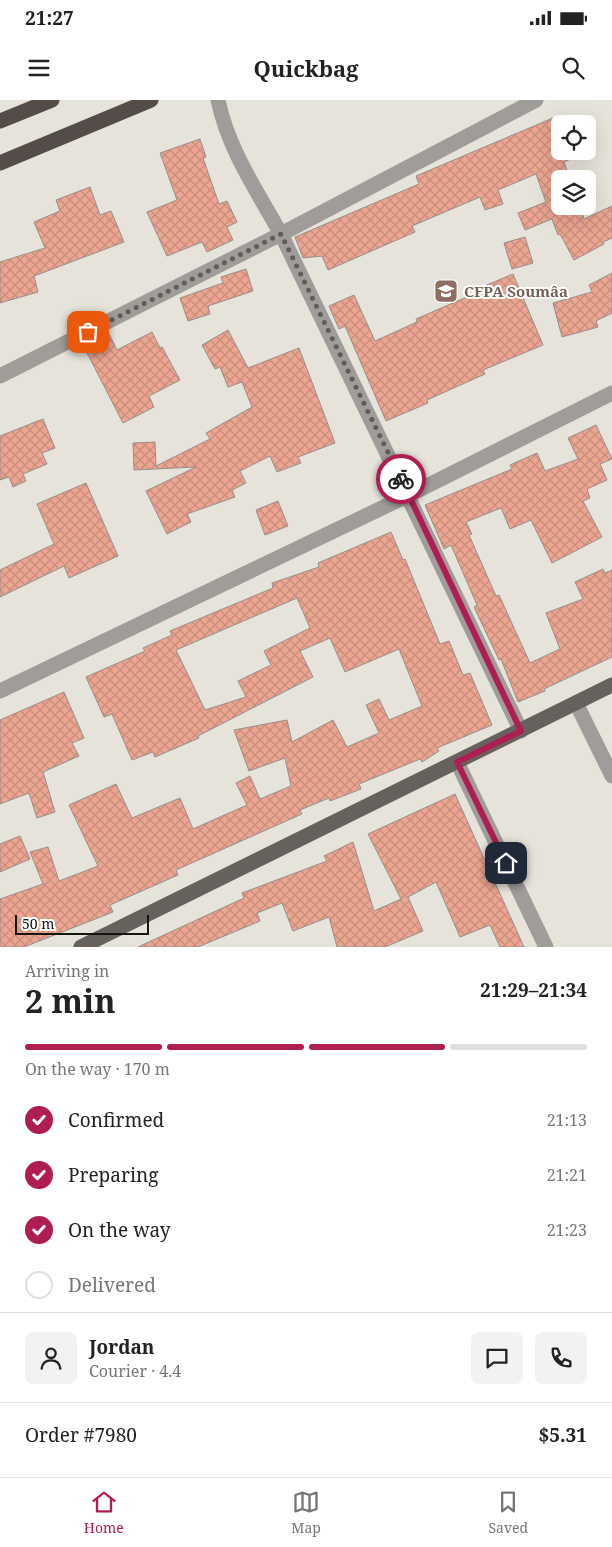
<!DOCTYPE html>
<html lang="en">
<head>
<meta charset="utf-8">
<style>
	:root { --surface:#fff; --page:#f2f2f2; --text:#222; --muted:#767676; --line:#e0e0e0; --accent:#ae1e53 }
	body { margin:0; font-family:"Noto Serif",serif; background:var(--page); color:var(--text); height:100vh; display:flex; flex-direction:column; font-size:19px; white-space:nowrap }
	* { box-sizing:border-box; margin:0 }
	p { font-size:16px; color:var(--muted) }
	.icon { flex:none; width:28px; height:28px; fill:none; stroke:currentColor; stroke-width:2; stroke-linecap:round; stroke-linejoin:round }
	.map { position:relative; height:847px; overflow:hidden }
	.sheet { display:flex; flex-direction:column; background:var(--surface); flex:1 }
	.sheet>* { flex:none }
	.buttons { position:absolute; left:551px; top:15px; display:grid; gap:10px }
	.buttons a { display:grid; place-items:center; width:45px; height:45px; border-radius:8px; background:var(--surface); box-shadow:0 5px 20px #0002; font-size:25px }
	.scale { position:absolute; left:15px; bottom:12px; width:134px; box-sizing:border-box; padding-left:5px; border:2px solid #151512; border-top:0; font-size:14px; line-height:18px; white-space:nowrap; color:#151512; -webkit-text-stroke:4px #fff; paint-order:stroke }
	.pin { position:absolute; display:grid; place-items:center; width:42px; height:42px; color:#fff; margin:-21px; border-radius:10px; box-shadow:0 2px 8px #0006 }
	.courier { position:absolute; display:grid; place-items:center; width:50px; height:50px; margin:-25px; border:4px solid #ae1e53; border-radius:50%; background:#fff; color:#222; box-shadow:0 1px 6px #0007 }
	.head em { font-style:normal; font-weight:700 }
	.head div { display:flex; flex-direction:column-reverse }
	.head { display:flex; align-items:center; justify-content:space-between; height:85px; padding:0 25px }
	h1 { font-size:32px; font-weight:700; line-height:38px }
	.bar { display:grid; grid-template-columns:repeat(4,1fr); gap:8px 5px; align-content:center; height:60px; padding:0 25px }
	.bar i { height:6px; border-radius:4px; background:var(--line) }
	.bar .on { background:var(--accent) }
	.bar p { grid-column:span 4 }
	.line { display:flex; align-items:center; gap:12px; padding:0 25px; border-top:1px solid var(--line) }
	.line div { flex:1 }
	.round { display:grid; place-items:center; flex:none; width:52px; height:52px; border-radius:8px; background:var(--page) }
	ol { padding:0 25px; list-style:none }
	li { display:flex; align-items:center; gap:15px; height:55px }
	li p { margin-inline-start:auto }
	li .icon { padding:5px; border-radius:50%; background:var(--accent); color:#fff; stroke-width:4 }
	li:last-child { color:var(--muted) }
	li i { width:28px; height:28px; border:2px solid var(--line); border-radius:50% }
	.status { display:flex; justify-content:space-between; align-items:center; height:35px; padding:0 25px; background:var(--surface); direction:ltr }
	.status svg { height:14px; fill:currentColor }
	header { display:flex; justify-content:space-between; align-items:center; height:65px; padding:0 25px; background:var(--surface); font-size:22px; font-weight:700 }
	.menu { display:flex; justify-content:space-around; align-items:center; height:70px; border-top:1px solid var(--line); background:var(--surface); font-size:14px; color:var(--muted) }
	.menu a { display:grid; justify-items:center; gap:2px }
	.menu .on { color:var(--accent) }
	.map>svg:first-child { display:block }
	.building { fill:url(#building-cross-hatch); stroke:#978e8c; fill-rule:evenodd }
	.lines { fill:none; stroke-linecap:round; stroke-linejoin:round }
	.minor { stroke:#9f9c9a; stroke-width:15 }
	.major { stroke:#67615e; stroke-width:15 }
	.highway { stroke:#544c49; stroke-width:15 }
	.done { stroke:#5e5d58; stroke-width:5; stroke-dasharray:0 9 }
	.route { stroke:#ae1e53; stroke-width:6 }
	.labels { text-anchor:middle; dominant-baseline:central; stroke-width:4; stroke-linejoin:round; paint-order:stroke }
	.education-label { font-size:15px; font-weight:bold; fill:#785e54; stroke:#fff; text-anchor:start }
</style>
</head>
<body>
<div class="status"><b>21:27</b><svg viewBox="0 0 49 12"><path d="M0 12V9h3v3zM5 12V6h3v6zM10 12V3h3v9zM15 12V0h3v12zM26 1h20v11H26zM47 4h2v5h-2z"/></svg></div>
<header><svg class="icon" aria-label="menu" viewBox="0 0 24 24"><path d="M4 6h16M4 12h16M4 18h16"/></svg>Quickbag<svg class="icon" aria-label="search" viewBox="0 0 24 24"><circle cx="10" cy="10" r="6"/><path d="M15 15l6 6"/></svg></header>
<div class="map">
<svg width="612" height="847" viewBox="0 0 612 847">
	<defs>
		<pattern id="building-cross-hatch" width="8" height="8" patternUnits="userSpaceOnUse" patternTransform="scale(1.25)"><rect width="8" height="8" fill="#eba591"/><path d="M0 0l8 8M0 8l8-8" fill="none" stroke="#c98d7c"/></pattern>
	</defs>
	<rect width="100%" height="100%" fill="#e6e3db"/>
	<g class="building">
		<polygon points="560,15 560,51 588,51 564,62 570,79 560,79 560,106 580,106 584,119 612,106 612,138 603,142 604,144 574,160 560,134 558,135 552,119 525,130 518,113 546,102 536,74 498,90 503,104 485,110 480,97 412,126 415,132 328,170 322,156 303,158 295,137 419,84 416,76"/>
		<polygon points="200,39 206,57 203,58 219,104 227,101 237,122 227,127 233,140 207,152 202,142 167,156 147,112 177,100 160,53"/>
		<polygon points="90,87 100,115 111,111 124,142 34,176 38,192 0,203 0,162 45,148 34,122 60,111 56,100"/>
		<polygon points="525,137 533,163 512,169 504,143"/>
		<polygon points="246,169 253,191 208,206 210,214 188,221 180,198 223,183 221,177"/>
		<polygon points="612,173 612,213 596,221 598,227 562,237 553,203 592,192 589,185"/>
		<polygon points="513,174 543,245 483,270 485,274 427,300 428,303 386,321 345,226 339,229 329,206 354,195 375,241 417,222 416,219 476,193 475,190"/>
		<polygon points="228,230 248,268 299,248 335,343 298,357 301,363 277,372 270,356 240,371 246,383 232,390 235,397 187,414 191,422 167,434 146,391 196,367 134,370 133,343 155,342 156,366 210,339 206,333 252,307 242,282 228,287 220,267 215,269 202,245"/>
		<polygon points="108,232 117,250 152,232 160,248 162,247 180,280 149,296 154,307 123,323 83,245"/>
		<polygon points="43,319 55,348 42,353 47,364 23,374 26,381 13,387 9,377 0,380 0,336"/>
		<polygon points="596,325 612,359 600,364 607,380 587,389 590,398 583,401 602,437 552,463 531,420 510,429 501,408 466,422 472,434 469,435 496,496 499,495 530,563 560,549 546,513 583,499 575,482 603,469 605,473 612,470 612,557 544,589 545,591 518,602 501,559 499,560 474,507 477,505 451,445 444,449 425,405 512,369 510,365 537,353 545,371 578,359 568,338"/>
		<polygon points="86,383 118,456 69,478 64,466 0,497 0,470 54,444 37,404"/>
		<polygon points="278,401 288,426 265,435 256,410"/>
		<path d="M391 432 403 460 405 459 440 544 449 541 463 575 470 573 492 625 437 648 439 651 422 662 420 659 359 684 361 689 330 701 329 698 300 710 302 714 176 770 178 775 110 805 113 812 24 847H0V799L43 784 30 752 48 747 59 781 98 766 69 705 116 684 132 718 180 698 193 729 247 705 236 683 250 676 260 699 291 686 285 658 249 671 234 630 287 620 292 642 333 620 347 647 379 633 366 605 379 599 389 620 422 606 399 549 345 572 330 538 300 551 313 577 198 636 199 638 155 657 153 652 132 660 112 614 104 617 86 577 145 551 143 548 172 535 170 531 273 488 272 483 319 467 318 463ZM297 498 310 528 264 551 271 565 238 581 246 597 205 610 176 550Z"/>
		<polygon points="64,592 84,638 72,643 79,656 43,672 55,712 37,718 29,693 0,704 0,620"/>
		<polygon points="455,694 524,847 500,847 490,825 460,837 436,782 408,797 423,831 385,847 337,847 329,817 293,831 282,803 257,813 260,821 198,847 138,847 244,798 242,793 327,761 324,756 353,742 374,811 401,799 368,734"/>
		<polygon points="20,736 30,759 0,772 0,744"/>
	</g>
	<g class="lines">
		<g class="minor">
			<path d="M0 276 281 134C257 91 228 49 218 0"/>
			<polyline points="0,591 409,395 612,293"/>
			<polyline points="576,603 612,676"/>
			<polyline points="521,631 281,134 536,0"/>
			<polyline points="457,662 546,847"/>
		</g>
		<polyline class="major" points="81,847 612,585"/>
		<g class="highway">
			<polyline points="0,21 52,0"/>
			<polyline points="0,63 151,0"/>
		</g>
	</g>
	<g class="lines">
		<polyline class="done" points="88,232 281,134 401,379"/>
		<polyline class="route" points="401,379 521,631 457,662 506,763"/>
	</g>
	<defs>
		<g id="university-square" transform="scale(1.25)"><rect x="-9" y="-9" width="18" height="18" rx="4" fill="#8d6e63" stroke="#fff"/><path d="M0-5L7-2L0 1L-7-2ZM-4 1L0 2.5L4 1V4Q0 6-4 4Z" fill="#fff"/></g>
	</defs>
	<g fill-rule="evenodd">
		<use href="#university-square" x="446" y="191"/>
	</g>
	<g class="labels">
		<g class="education-label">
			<text x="464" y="191">CFPA Soumâa</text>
		</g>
	</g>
</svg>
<div class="buttons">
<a><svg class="icon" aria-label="locate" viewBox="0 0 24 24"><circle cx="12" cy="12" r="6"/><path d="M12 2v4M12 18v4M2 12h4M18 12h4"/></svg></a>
<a><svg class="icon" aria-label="layers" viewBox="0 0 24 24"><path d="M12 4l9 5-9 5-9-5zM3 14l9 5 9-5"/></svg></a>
</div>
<div class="scale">50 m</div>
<div class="pin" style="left:88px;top:232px;background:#ea580c"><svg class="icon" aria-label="bag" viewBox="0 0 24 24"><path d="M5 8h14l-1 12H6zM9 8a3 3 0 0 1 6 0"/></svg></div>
<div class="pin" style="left:506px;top:763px;background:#1f2937"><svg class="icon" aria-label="home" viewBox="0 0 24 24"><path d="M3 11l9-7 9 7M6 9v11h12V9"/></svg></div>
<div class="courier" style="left:401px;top:379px"><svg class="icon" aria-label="bike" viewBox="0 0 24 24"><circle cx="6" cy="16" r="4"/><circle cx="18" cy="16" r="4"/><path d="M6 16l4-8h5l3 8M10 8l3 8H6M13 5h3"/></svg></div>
</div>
<section class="sheet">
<div class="head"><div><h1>2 min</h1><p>Arriving in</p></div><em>21:29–21:34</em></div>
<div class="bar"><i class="on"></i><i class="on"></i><i class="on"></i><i></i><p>On the way · 170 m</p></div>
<ol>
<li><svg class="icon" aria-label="check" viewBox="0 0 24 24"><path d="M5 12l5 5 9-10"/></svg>Confirmed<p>21:13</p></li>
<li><svg class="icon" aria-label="check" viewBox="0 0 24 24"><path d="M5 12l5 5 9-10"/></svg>Preparing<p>21:21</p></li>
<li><svg class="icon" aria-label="check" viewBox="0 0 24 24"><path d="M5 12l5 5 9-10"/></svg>On the way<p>21:23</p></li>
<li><i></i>Delivered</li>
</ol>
<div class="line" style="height:90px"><a class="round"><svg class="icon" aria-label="person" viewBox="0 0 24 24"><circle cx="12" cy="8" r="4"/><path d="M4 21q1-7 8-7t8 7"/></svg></a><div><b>Jordan</b><p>Courier · 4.4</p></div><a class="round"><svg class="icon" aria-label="chat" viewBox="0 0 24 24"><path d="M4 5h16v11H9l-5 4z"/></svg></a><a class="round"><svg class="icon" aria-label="phone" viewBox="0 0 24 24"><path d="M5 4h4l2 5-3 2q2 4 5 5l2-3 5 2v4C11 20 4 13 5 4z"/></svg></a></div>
<div class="line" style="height:65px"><div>Order #7980</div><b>$5.31</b></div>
</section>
<nav class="menu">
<a class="on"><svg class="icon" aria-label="home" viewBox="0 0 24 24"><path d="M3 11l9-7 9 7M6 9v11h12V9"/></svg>Home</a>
<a><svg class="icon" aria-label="map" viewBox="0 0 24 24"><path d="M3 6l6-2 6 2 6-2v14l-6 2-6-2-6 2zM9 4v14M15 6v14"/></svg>Map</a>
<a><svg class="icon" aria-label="saved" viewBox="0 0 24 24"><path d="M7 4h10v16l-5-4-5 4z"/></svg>Saved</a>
</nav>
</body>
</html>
